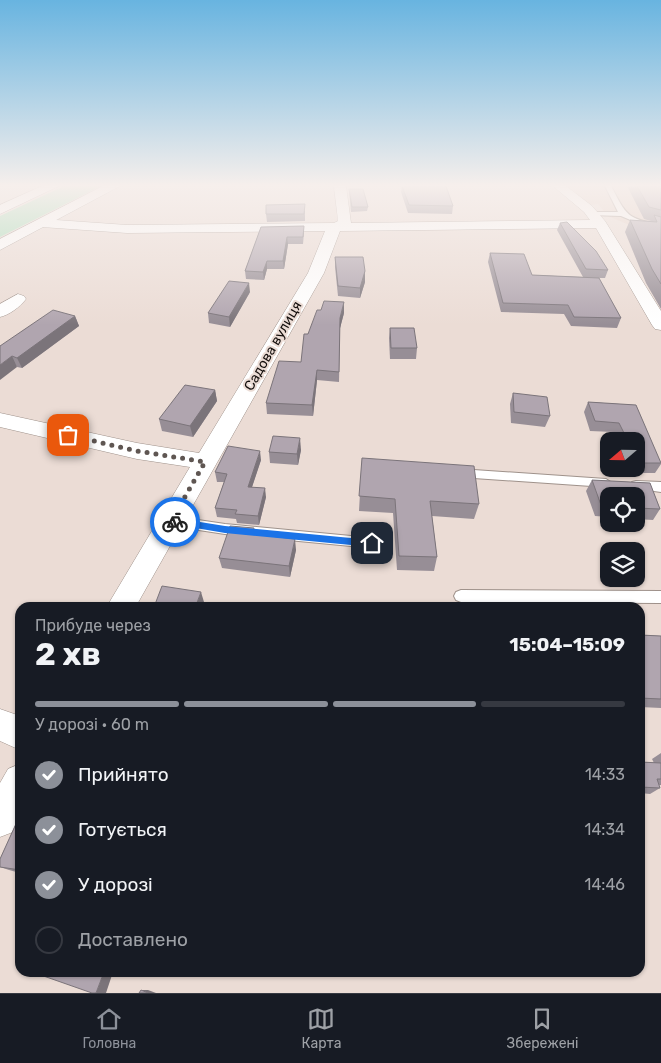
<!DOCTYPE html>
<html lang="uk">
<head>
<meta charset="utf-8">
<style>
	:root { --surface:#171b24; --page:#242831; --text:#f1f3f6; --muted:#9ea1a6; --line:#363941; --accent:#8c9099 }
	body { margin:0; font-family:Rubik,sans-serif; background:var(--page); color:var(--text); height:100vh; display:flex; flex-direction:column; font-size:19px; white-space:nowrap }
	* { box-sizing:border-box; margin:0 }
	p { font-size:16px; color:var(--muted) }
	.icon { flex:none; width:28px; height:28px; fill:none; stroke:currentColor; stroke-width:2; stroke-linecap:round; stroke-linejoin:round }
	.map { position:relative; flex:1; overflow:hidden }
	.panel { position:absolute; left:15px; top:602px; width:630px; height:375px; display:flex; flex-direction:column; background:var(--surface); border-radius:15px; box-shadow:0 1px 4px #0004 }
	.panel>* { flex:none }
	.needle { width:32px; rotate:250deg }
	.tools { position:absolute; left:600px; top:432px; display:grid; gap:10px }
	.tools a { display:grid; place-items:center; width:45px; height:45px; border-radius:10px; background:var(--surface); box-shadow:0 1px 4px #0004; font-size:25px }
	.pin { position:absolute; display:grid; place-items:center; width:42px; height:42px; color:#fff; margin:-21px; border-radius:10px; box-shadow:0 2px 8px #0006 }
	.courier { position:absolute; display:grid; place-items:center; width:50px; height:50px; margin:-25px; border:4px solid #1a73e8; border-radius:50%; background:#fff; color:#222; box-shadow:0 1px 6px #0007 }
	.overview em { font-style:normal; font-weight:700 }
	.overview div { display:flex; flex-direction:column-reverse }
	.overview { display:flex; align-items:center; justify-content:space-between; height:85px; padding:0 20px }
	h1 { font-size:32px; font-weight:700; line-height:38px }
	.bar { display:grid; grid-template-columns:repeat(4,1fr); gap:8px 5px; align-content:center; height:60px; padding:0 20px }
	.bar i { height:6px; border-radius:4px; background:var(--line) }
	.bar .current { background:var(--accent) }
	.bar p { grid-column:span 4 }
	ol { padding:0 20px; list-style:none }
	li { display:flex; align-items:center; gap:15px; height:55px }
	li p { margin-inline-start:auto }
	li .icon { padding:5px; border-radius:50%; background:var(--accent); color:#fff; stroke-width:4 }
	li:last-child { color:var(--muted) }
	li i { width:28px; height:28px; border:2px solid var(--line); border-radius:50% }
	.dock { display:flex; justify-content:space-around; align-items:center; height:70px; border-top:1px solid var(--line); background:var(--surface); font-size:14px; color:var(--muted) }
	.dock a { display:grid; justify-items:center; gap:2px }
	.dock .current { color:var(--accent) }
	.map>svg:first-child { display:block }
	.built { fill:#e5cfc4 }
	.green { fill:#a3dcb6 }
	.lines { fill:none; stroke-linecap:round; stroke-linejoin:round }
	.lane-casing { stroke:#9f928b; stroke-width:2 }
	.street-casing { stroke:#9f928b; stroke-width:1 }
	.highway-casing { stroke:#9f928b; stroke-width:1 }
	.lane { fill:#fff; fill-rule:evenodd }
	.street { fill:#fff; fill-rule:evenodd }
	.highway { fill:#fff; fill-rule:evenodd }
	.wall { fill:#978e96 }
	.shaded-wall { fill:#7b747a }
	.building { fill:#b0a5af; stroke:#7b747a }
	.route { fill:#1a73e8 }
	.done { stroke:#5f5652; stroke-width:5; stroke-dasharray:0 9 }
	.labels { text-anchor:middle; dominant-baseline:central; stroke-width:4; stroke-linejoin:round; paint-order:stroke }
	.far-street-label { font-size:14px; fill:#130e0c; stroke:#ebdcd5 }
</style>
</head>
<body>
<div class="map">
<svg width="661" height="993" viewBox="0 0 661 993">
	<rect width="100%" height="100%" fill="#ebdcd5"/>
	<polygon class="built" points="564,186 661,186 661,232 641,230 608,216 598,204 590,205"/>
	<polygon class="green" points="64,186 101,186 0,237 0,216"/>
	<g class="lines">
		<g class="lane-casing">
			<g id="lane">
				<path d="M605 186H611C627 216 626 218 661 225V229L640 224 621 216 590 215V213L592 212H618Z"/>
				<polygon points="459,469 606,479 612,483 606,487 459,477 453,473"/>
				<polygon points="636,481 661,482 661,492 632,488 630,485 632,482"/>
				<polygon points="171,516 225,524 372,538 377,539 379,543 377,547 372,548 225,534 166,525 164,521 166,517"/>
				<polygon points="461,590 661,591 661,603 461,602 456,600 454,596 456,592"/>
			</g>
		</g>
		<g class="street-casing">
			<g id="street">
				<polygon points="334,186 346,186 351,223 590,220 584,212 553,186 566,186 592,206 605,221 661,311 661,330 655,329 652,325 596,228 340,231 324,273 135,608 106,608 190,467 137,459 0,427 0,413 137,443 199,453 308,273 325,231 127,233 42,227 35,223 42,219 127,225 334,223 338,221"/>
				<path d="M18 294 24 296 26 299C20 307 9 315 0 317V304Z"/>
				<polygon points="0,709 20,716 20,750 0,741"/>
				<polygon points="20,764 20,818 13,832 0,837 0,783 8,769"/>
			</g>
		</g>
		<g class="highway-casing">
			<g id="highway">
				<polygon points="42,186 59,186 0,214 0,205"/>
				<polygon points="103,186 120,186 0,250 0,239"/>
			</g>
		</g>
		<use href="#lane" class="lane"/>
		<use href="#street" class="street"/>
		<use href="#highway" class="highway"/>
	</g>
	<g class="wall">
		<polygon points="402,186 453,206 452,214 408,213 401,192"/>
		<polygon points="627,186 661,186 661,309 646,283 625,232 630,220 651,221 644,219"/>
		<polygon points="349,189 368,207 367,211 351,212"/>
		<polygon points="305,211 305,221 267,222 266,214"/>
		<polygon points="560,223 608,270 605,278 599,278 621,318 617,328 571,326 564,314 501,312 488,262 490,253 532,275 583,277 557,230"/>
		<polygon points="261,227 304,233 303,244 288,244 284,269 267,269 264,280 246,279 245,271"/>
		<polygon points="335,257 365,271 365,282 360,298 338,296 335,267"/>
		<polygon points="250,292 230,327 209,323 208,313"/>
		<polygon points="344,313 340,328 339,382 317,380 313,416 267,414 266,403 301,362 308,334"/>
		<polygon points="75,316 79,326 22,368 17,367 0,346"/>
		<polygon points="390,328 417,348 416,359 390,359 389,338"/>
		<polygon points="215,390 217,401 193,437 162,431 159,419"/>
		<polygon points="513,393 550,416 545,427 511,423 510,404"/>
		<polygon points="588,402 636,405 661,464 655,473 633,473 631,469 636,469 636,441 619,441 614,432 590,431 584,412"/>
		<polygon points="301,450 298,465 270,463 269,452"/>
		<polygon points="362,458 479,504 474,519 432,516 437,557 434,571 397,570 393,513 359,511"/>
		<polygon points="261,460 252,487 266,497 259,525 237,523 236,519 217,517 215,508 224,482 217,482 215,472"/>
		<polygon points="592,480 650,483 660,509 653,520 636,519 636,496 609,496 609,517 595,516 586,491"/>
		<polygon points="254,528 255,534 296,550 290,577 222,568 219,558"/>
		<polygon points="640,635 661,636 661,708 640,707"/>
		<polygon points="661,753 661,785 659,785 660,788 650,794 640,793 640,762 654,763 652,759"/>
		<polygon points="20,815 20,873 9,870 0,867 0,859"/>
	</g>
	<g class="shaded-wall">
		<polygon points="287,237 288,244 284,269 283,261"/>
		<polygon points="267,261 267,269 264,280 263,272"/>
		<polygon points="365,271 365,282 360,298 360,288"/>
		<polygon points="249,283 250,292 230,327 229,317"/>
		<polygon points="344,302 344,313 340,328 339,382 340,318"/>
		<polygon points="75,316 79,326 22,368 17,358"/>
		<polygon points="12,356 17,367 0,380 0,365"/>
		<polygon points="317,370 317,380 313,416 312,405"/>
		<polygon points="215,390 217,401 193,437 190,426"/>
		<polygon points="300,438 301,450 298,465 297,454"/>
		<polygon points="260,451 261,460 249,496 248,487"/>
		<polygon points="265,488 266,497 259,525 258,516"/>
		<polygon points="295,539 296,550 290,577 289,566"/>
		<polygon points="201,592 204,602 202,608 195,608"/>
		<polygon points="104,972 113,972 106,993 96,993"/>
		<polygon points="141,990 148,990 156,993 148,993"/>
	</g>
	<g class="building">
		<polygon points="402,186 446,186 453,206 409,205"/>
		<polygon points="637,186 661,186 661,210 649,207"/>
		<polygon points="349,189 363,189 368,207 352,207"/>
		<polygon points="305,204 304,214 266,214 266,205"/>
		<polygon points="654,215 661,217 661,284 652,269 630,220 657,222"/>
		<polygon points="567,222 596,251 608,270 586,269 560,223"/>
		<polygon points="304,226 303,237 287,237 283,261 267,261 263,272 245,271 261,227"/>
		<polygon points="490,253 524,254 532,275 599,278 621,318 574,317 568,305 503,303"/>
		<polygon points="335,257 363,257 365,271 360,288 338,286"/>
		<polygon points="229,281 249,283 229,317 208,313"/>
		<polygon points="324,301 344,302 340,318 339,372 317,370 312,405 266,403 279,361 301,362 304,334 308,334 317,310 321,310"/>
		<polygon points="53,310 75,316 17,358 12,356 0,365 0,346"/>
		<polygon points="390,328 414,328 417,348 391,348"/>
		<polygon points="185,385 215,390 190,426 159,419"/>
		<polygon points="513,393 547,397 550,416 514,412"/>
		<polygon points="588,402 636,405 661,463 639,463 636,458 636,441 628,441 619,423 595,421"/>
		<polygon points="273,436 300,438 297,454 269,452"/>
		<polygon points="228,446 260,451 248,487 265,488 258,516 235,514 237,510 215,508 227,474 215,472"/>
		<polygon points="362,458 474,466 479,504 430,501 437,557 399,556 395,499 359,496"/>
		<polygon points="592,480 650,483 660,509 636,508 636,496 609,496 609,506 601,505"/>
		<polygon points="230,526 254,528 253,534 295,539 289,566 219,558"/>
		<polygon points="162,586 201,592 195,608 154,607"/>
		<polygon points="640,635 661,636 661,699 640,698"/>
		<polygon points="640,762 661,763 661,779 657,779 660,788 640,787"/>
		<polygon points="20,815 20,870 0,867 0,859"/>
		<polygon points="35,972 104,972 96,993 92,993 35,973"/>
		<polygon points="141,990 148,993 139,993"/>
	</g>
	<linearGradient id="sky" x2="0" y2="1"><stop stop-color="#68b4e0"/><stop offset="0.57" stop-color="#f6efec"/><stop offset="1" stop-color="#f6efec" stop-opacity="0"/></linearGradient>
	<rect width="661" height="325" fill="url(#sky)"/>
	<polygon class="route" points="175,518 225,526 372,540 377,543 372,547 225,533 172,524 171,522"/>
	<g class="lines">
		<polyline class="done" points="68,435 137,451 205,462 171,521 175,522"/>
	</g>
	<g class="labels">
		<g class="far-street-label">
			<text transform="translate(273 346) rotate(-60)">Садова вулиця</text>
		</g>
	</g>
</svg>
<div class="tools">
<a><svg class="needle" viewBox="-14 -14 28 28"><path d="M0-13l5 13h-10z" fill="#e53935"/><path d="M0 13l5-13h-10z" fill="#9ea1a6"/></svg></a>
<a><svg class="icon" aria-label="locate" viewBox="0 0 24 24"><circle cx="12" cy="12" r="6"/><path d="M12 2v4M12 18v4M2 12h4M18 12h4"/></svg></a>
<a><svg class="icon" aria-label="layers" viewBox="0 0 24 24"><path d="M12 4l9 5-9 5-9-5zM3 14l9 5 9-5"/></svg></a>
</div>
<div class="pin" style="left:68px;top:435px;background:#ea580c"><svg class="icon" aria-label="bag" viewBox="0 0 24 24"><path d="M5 8h14l-1 12H6zM9 8a3 3 0 0 1 6 0"/></svg></div>
<div class="pin" style="left:372px;top:543px;background:#1f2937"><svg class="icon" aria-label="home" viewBox="0 0 24 24"><path d="M3 11l9-7 9 7M6 9v11h12V9"/></svg></div>
<div class="courier" style="left:175px;top:522px"><svg class="icon" aria-label="bike" viewBox="0 0 24 24"><circle cx="6" cy="16" r="4"/><circle cx="18" cy="16" r="4"/><path d="M6 16l4-8h5l3 8M10 8l3 8H6M13 5h3"/></svg></div>
<section class="panel">
<div class="overview"><div><h1>2 хв</h1><p>Прибуде через</p></div><em>15:04–15:09</em></div>
<div class="bar"><i class="current"></i><i class="current"></i><i class="current"></i><i></i><p>У дорозі · 60 m</p></div>
<ol>
<li><svg class="icon" aria-label="check" viewBox="0 0 24 24"><path d="M5 12l5 5 9-10"/></svg>Прийнято<p>14:33</p></li>
<li><svg class="icon" aria-label="check" viewBox="0 0 24 24"><path d="M5 12l5 5 9-10"/></svg>Готується<p>14:34</p></li>
<li><svg class="icon" aria-label="check" viewBox="0 0 24 24"><path d="M5 12l5 5 9-10"/></svg>У дорозі<p>14:46</p></li>
<li><i></i>Доставлено</li>
</ol>
</section>
</div>
<nav class="dock">
<a class="current"><svg class="icon" aria-label="home" viewBox="0 0 24 24"><path d="M3 11l9-7 9 7M6 9v11h12V9"/></svg>Головна</a>
<a><svg class="icon" aria-label="map" viewBox="0 0 24 24"><path d="M3 6l6-2 6 2 6-2v14l-6 2-6-2-6 2zM9 4v14M15 6v14"/></svg>Карта</a>
<a><svg class="icon" aria-label="saved" viewBox="0 0 24 24"><path d="M7 4h10v16l-5-4-5 4z"/></svg>Збережені</a>
</nav>
</body>
</html>
